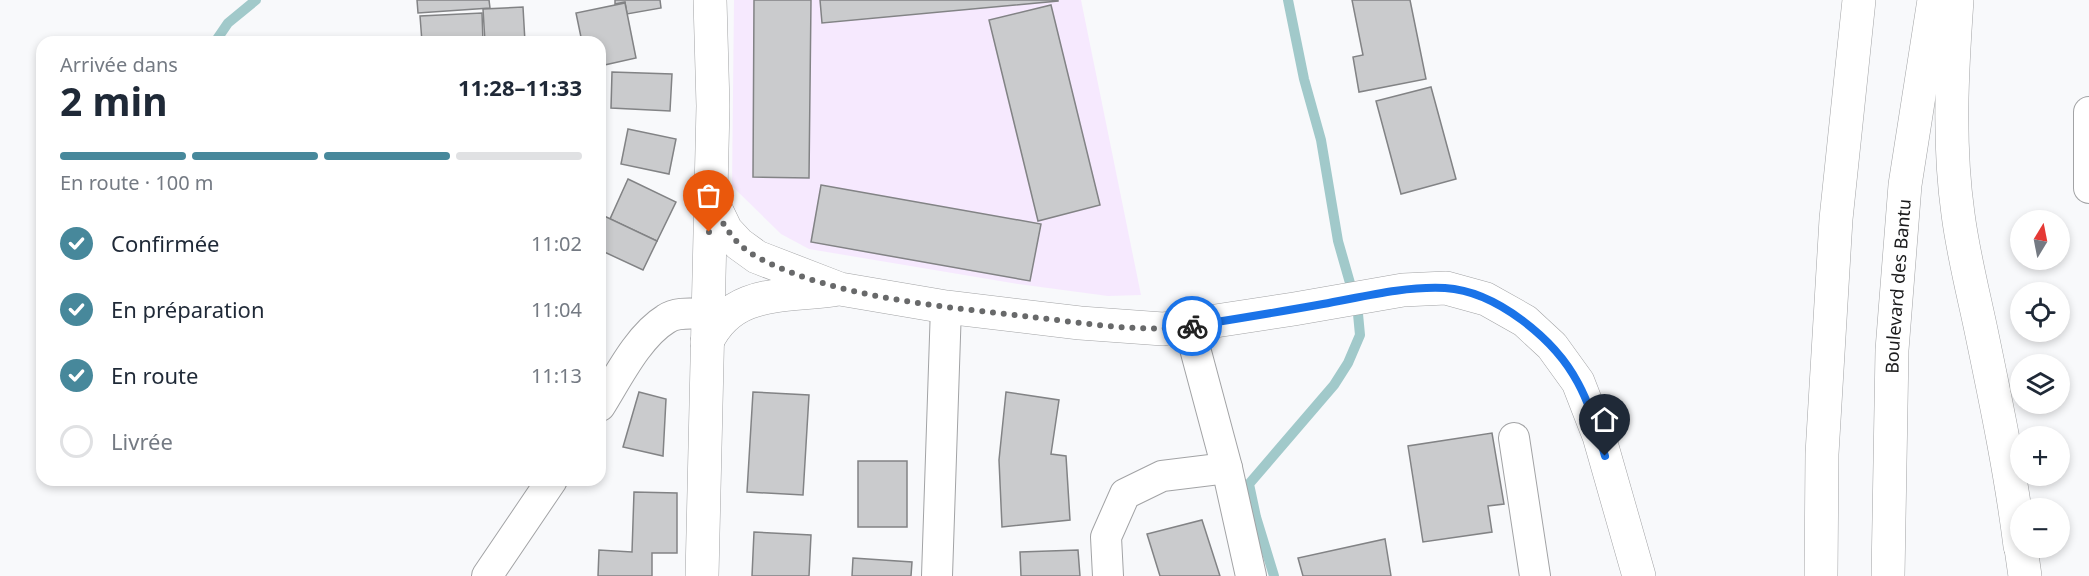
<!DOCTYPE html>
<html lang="fr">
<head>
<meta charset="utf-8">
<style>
	:root { --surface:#fff; --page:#f6f6f7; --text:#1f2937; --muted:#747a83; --line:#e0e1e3; --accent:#47889b }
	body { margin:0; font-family:"Noto Sans",sans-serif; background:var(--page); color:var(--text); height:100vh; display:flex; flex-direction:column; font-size:22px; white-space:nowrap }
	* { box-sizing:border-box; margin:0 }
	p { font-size:20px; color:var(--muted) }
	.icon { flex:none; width:33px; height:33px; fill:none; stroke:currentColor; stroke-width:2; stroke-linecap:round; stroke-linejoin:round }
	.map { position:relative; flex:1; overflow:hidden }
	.panel { position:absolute; left:36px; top:36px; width:570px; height:450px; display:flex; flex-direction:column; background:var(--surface); border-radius:18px; box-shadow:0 3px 9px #0003 }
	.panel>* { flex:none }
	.needle { width:39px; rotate:10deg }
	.fabs { position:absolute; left:2010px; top:210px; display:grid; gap:12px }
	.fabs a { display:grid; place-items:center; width:60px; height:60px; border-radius:50%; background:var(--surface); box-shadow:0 3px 9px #0003; font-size:30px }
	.pin { position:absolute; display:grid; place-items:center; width:51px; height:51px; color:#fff; margin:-62px -26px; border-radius:50% 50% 50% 0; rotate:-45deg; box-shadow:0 0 6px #0007 }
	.pin .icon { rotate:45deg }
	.courier { position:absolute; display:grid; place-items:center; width:60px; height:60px; margin:-30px; border:4px solid #1a73e8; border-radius:50%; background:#fff; color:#222; box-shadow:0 2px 8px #0007 }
	.head em { font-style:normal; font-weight:700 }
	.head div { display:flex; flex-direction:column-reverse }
	.head { display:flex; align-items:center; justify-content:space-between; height:102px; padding:0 24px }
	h1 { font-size:39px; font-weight:700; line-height:45px }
	.bar { display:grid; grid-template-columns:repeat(4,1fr); gap:9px 6px; align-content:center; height:72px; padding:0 24px }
	.bar i { height:8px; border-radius:4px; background:var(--line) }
	.bar .current { background:var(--accent) }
	.bar p { grid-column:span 4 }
	ol { padding:0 24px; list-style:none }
	li { display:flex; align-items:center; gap:18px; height:66px }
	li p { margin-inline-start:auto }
	li .icon { padding:6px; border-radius:50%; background:var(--accent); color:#fff; stroke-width:4 }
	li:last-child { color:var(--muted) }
	li i { width:33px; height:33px; border:3px solid var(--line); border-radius:50% }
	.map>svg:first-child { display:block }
	.education { fill:#f6e9fe }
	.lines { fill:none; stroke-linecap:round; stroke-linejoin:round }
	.stream { stroke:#a1c9ca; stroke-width:10 }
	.building { fill:#cacbcd; stroke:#828385; stroke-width:1.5 }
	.minor-casing { stroke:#a2a3a5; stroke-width:32 }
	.tertiary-casing { stroke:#a2a3a5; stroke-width:34 }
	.trunk-casing { stroke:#a2a3a5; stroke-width:34 }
	.minor { stroke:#fff; stroke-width:30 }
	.tertiary { stroke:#fff; stroke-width:33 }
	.trunk { stroke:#fff; stroke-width:33 }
	.done { stroke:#68696a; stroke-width:6; stroke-dasharray:0 10.8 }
	.route { stroke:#1a73e8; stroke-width:8 }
	.labels { text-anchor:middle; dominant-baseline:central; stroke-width:5; stroke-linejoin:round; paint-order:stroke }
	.street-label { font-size:18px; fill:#1b1b1c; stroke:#fff }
</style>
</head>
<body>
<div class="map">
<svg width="2089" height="576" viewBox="0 0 2089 576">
	<rect width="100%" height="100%" fill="#f8f9fb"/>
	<polygon class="education" points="734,0 1081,0 1141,295 1108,296 1018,284 809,249 781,234 732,186"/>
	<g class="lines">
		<g class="stream">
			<polyline points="1288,0 1304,79 1321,140 1338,241 1350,283"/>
			<polyline points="215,42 228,23 256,0"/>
			<polyline points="1274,576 1256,517 1249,484 1334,385 1348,363 1360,335 1358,314"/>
		</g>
	</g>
	<g class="building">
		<polygon points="417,0 489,0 490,8 418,13"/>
		<polygon points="615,0 660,0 661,8 627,14 625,2 615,4"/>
		<polygon points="754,0 811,0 809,178 753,177"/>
		<polygon points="820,0 1058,0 1058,1 822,23"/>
		<polygon points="1352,0 1410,0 1426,79 1359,92 1353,57 1363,55"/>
		<polygon points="625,3 636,58 600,66 600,42 582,42 576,13"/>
		<polygon points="1051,5 1100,205 1038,221 989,20"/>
		<polygon points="523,7 525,42 485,42 483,9"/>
		<polygon points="482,13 483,42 422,42 420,16"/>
		<polygon points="612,72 672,74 670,111 611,108"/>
		<polygon points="1431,87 1456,179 1401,194 1376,101"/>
		<polygon points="628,129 676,139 669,174 621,164"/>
		<polygon points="628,179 676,202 657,241 610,219"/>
		<polygon points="821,185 1041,224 1030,281 811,242"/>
		<polygon points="600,214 657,241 643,270 600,250"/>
		<polygon points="639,392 666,399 663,456 623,447"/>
		<polygon points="753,392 809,395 803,495 747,492"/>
		<polygon points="1006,392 1059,400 1051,454 1066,456 1070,520 1002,527 999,460"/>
		<polygon points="1492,433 1504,504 1488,506 1492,532 1423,542 1408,446"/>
		<rect x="858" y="461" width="49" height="66"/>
		<polygon points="634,492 677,493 677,553 652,553 652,576 598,576 599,550 632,552"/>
		<polygon points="1202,520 1220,576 1160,576 1147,534"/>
		<polygon points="754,532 811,535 809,576 752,576"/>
		<polygon points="1385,539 1391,576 1303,576 1298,558"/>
		<polygon points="1078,550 1080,576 1021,576 1020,552"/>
		<polygon points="853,558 912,562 911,576 852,576"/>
	</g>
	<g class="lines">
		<g class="minor-casing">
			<g id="minor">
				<polyline points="2089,112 2089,188"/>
				<polyline points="1189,326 1227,468 1251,576"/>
				<path d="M600 406C617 379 638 336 666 319 677 311 695 314 708 314"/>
				<polyline points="1514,438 1535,576"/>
				<polyline points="487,576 552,480"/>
				<polyline points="937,576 946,307"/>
				<polyline points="1108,576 1106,537 1125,494 1162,476 1227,468"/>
			</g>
		</g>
		<g class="tertiary-casing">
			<g id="tertiary">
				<polyline points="710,197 726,230 739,244 757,257 840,289 946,307 1080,323 1163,329 1294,309 1403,290 1446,288 1486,299 1525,321 1552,346 1578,382 1599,436 1639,576"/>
				<path d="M707 342C732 289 783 297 833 290"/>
				<polyline points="702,576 713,106 710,0"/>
			</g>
		</g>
		<g class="trunk-casing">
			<g id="trunk">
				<path d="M1957 0C1952 71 1948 143 1958 214 1963 253 1973 292 1981 330 1996 402 2011 474 2020 546"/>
				<polyline points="2021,548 2025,576"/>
				<polyline points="1821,576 1822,454 1836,219 1859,0"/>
				<path id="s1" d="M1888 576 1892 350 1905 185 1934 0"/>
			</g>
		</g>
		<use href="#minor" class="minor"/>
		<use href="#tertiary" class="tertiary"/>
		<use href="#trunk" class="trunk"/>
	</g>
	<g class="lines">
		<path class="done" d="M709 232 710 197C721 222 733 244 757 257 833 298 947 307 1032 317 1084 323 1140 333 1192 326"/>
		<path class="route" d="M1192 326C1235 319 1279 312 1323 304 1362 297 1404 286 1445 288 1496 291 1555 339 1578 383 1590 405 1598 431 1605 456"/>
	</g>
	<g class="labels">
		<g class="street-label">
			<text stroke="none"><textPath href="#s1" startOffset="290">Boulevard des Bantu</textPath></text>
		</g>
	</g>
</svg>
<div class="fabs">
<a><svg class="needle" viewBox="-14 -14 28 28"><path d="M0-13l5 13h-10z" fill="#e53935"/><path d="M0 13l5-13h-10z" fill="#747a83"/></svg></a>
<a><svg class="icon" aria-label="locate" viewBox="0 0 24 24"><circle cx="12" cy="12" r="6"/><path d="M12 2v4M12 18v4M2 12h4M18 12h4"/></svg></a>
<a><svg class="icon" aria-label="layers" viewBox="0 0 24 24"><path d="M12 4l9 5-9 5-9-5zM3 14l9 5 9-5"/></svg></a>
<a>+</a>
<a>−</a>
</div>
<div class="pin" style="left:709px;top:232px;background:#ea580c"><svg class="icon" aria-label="bag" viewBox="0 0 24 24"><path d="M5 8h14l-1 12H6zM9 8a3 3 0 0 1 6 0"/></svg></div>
<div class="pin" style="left:1605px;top:456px;background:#1f2937"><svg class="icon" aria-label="home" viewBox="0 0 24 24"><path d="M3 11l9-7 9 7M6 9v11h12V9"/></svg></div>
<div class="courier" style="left:1192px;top:326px"><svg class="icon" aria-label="bike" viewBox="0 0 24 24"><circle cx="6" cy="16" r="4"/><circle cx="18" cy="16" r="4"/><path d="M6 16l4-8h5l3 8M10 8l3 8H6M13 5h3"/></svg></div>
<section class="panel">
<div class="head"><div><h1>2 min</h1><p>Arrivée dans</p></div><em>11:28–11:33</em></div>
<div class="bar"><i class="current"></i><i class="current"></i><i class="current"></i><i></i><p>En route · 100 m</p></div>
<ol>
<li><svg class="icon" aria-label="check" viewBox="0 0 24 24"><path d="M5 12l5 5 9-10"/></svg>Confirmée<p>11:02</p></li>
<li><svg class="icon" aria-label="check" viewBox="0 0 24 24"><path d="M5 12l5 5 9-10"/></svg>En préparation<p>11:04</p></li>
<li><svg class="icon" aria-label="check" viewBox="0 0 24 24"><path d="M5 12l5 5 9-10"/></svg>En route<p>11:13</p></li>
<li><i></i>Livrée</li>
</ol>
</section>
</div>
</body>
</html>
